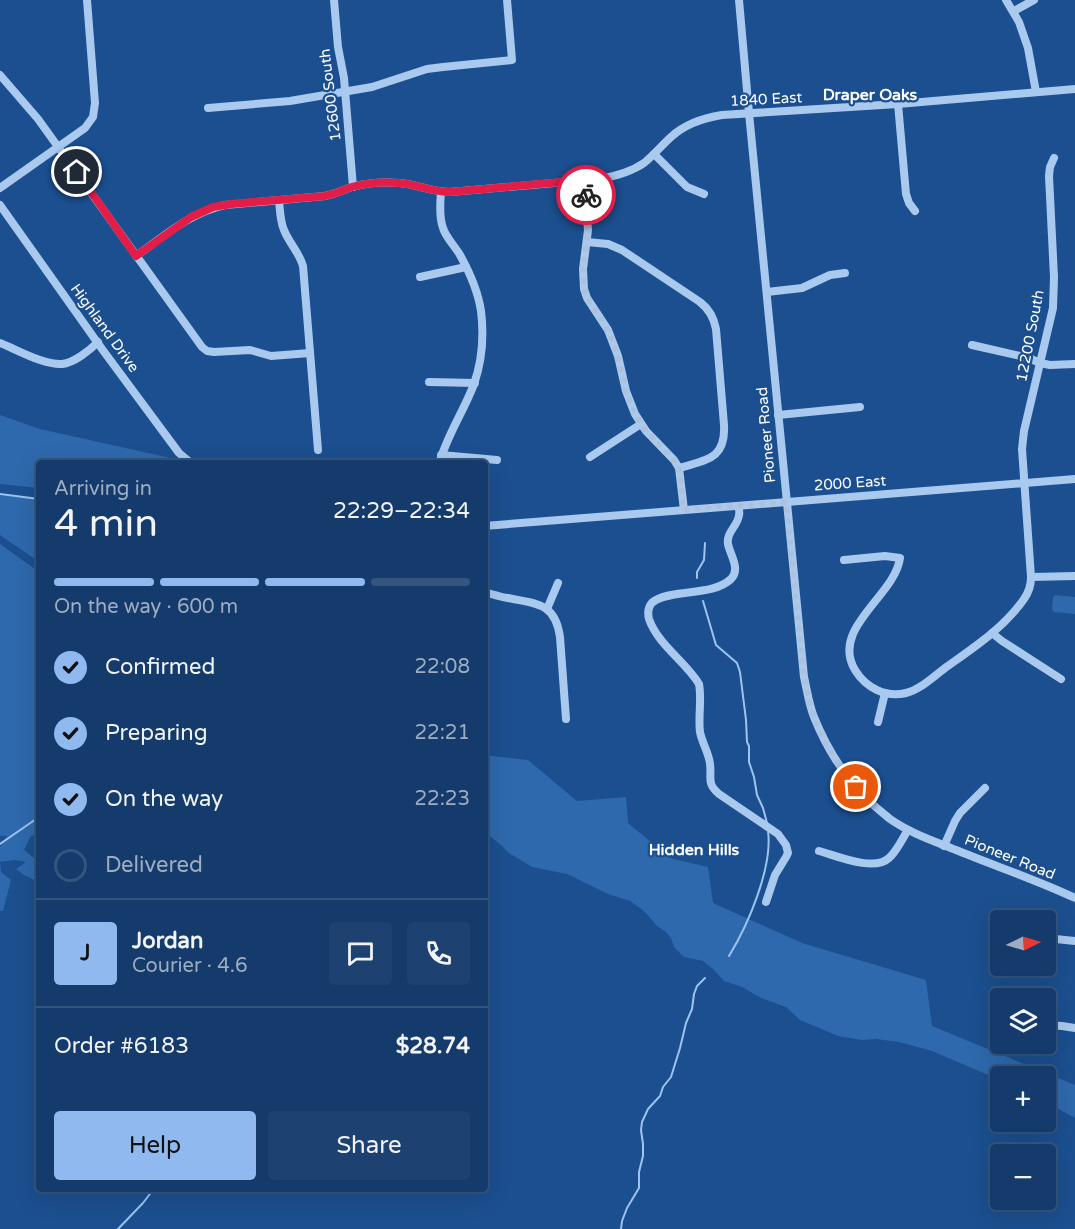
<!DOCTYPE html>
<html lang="en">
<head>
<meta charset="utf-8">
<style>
	:root { --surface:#143b6b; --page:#1d4271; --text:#f1f3f6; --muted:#9dadc1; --line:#33557e; --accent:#90b9f0 }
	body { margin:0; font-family:"Varela Round",sans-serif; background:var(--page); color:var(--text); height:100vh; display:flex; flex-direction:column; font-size:22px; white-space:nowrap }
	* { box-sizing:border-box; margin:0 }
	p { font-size:20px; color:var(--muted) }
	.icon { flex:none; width:33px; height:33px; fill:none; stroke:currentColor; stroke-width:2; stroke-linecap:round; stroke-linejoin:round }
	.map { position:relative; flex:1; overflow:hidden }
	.panel { position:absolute; left:36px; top:460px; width:452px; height:732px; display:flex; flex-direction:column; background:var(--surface); border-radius:6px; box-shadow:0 6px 24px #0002,0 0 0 2px var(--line) }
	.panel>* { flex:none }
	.needle { width:39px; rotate:85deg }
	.fabs { position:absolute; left:990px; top:910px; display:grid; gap:12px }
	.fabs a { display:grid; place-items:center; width:66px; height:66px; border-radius:6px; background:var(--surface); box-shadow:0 6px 24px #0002,0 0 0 2px var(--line); font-size:30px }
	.pin { position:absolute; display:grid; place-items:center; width:51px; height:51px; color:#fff; margin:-26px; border:3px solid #fff; border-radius:50%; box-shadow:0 2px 6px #0007 }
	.courier { position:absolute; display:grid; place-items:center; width:60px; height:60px; margin:-30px; border:4px solid #e11d48; border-radius:50%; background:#fff; color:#222; box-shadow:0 2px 8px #0007 }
	.summary em { font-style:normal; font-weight:600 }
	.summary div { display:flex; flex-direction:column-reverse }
	.summary { display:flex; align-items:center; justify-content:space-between; height:102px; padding:0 18px }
	h1 { font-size:39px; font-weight:600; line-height:45px }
	.bar { display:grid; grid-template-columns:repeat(4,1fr); gap:9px 6px; align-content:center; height:72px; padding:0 18px }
	.bar i { height:8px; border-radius:4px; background:var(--line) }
	.bar .on { background:var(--accent) }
	.bar p { grid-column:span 4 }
	.line { display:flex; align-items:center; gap:15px; padding:0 18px; border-top:2px solid var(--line) }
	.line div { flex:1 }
	.round { display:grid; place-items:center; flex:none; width:63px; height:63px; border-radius:6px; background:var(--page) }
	ol { padding:0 18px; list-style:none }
	li { display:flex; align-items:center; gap:18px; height:66px }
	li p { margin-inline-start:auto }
	li .icon { padding:6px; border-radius:50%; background:var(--accent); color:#111; stroke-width:4 }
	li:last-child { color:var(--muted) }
	li i { width:33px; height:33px; border:3px solid var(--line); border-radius:50% }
	.cta { display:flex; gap:12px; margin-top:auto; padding:12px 18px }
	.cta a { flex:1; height:69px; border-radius:6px; background:var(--accent); color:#111; font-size:24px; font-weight:600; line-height:69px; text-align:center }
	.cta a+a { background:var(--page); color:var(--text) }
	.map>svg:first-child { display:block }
	.green { fill:#2e69ad }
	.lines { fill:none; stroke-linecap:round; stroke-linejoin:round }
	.stream { stroke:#9cc4f0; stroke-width:2 }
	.minor { stroke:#a9c9ee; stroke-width:8 }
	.done { stroke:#afc1d8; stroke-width:6; stroke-dasharray:0 10.8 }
	.route { stroke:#e11d48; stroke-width:8 }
	.labels { text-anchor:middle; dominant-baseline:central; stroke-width:4.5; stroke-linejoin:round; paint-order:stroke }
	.street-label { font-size:15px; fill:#fff; stroke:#1b4f8f }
	.neighbourhood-label { font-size:16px; font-weight:bold; fill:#fff; stroke:#1b4f8f }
</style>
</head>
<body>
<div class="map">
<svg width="1075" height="1229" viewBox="0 0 1075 1229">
	<rect width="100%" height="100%" fill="#1b4f8f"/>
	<g class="green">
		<polygon points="0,415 40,429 175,459 179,463 39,464 39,488 0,484"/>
		<polygon points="0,495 39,499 39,562 0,535"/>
		<polygon points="0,544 39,572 39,834 31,836 24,850 35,859 35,872 39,874 39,882 24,875 16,869 26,862 15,860 0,862 1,872 11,880 3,911 0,911 0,847 7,836 0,836"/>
		<polygon points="1055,595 1075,597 1075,614 1054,612 1052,610 1053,597"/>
		<polygon points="484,755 528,760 577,801 626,797 628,823 670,858 708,867 713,903 802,943 926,980 932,1026 1075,1085 1075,1118 1046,1102 1046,1077 1000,1077 1000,1080 932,1051 899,1042 876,1039 862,1040 838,1036 800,1020 786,1007 761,998 742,987 724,981 713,969 703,961 684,957 674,947 671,938 666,932 657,926 644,911 630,901 608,894 567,874 532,867 509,853 502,846 485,832"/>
	</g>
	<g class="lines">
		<g class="stream">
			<polyline points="0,494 39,499"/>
			<polyline points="697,578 697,572 704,560 705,543"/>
			<polyline points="703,601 716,645 737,663 740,672 746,720 747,742 749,746 749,762 754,777 757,795 763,808 767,823"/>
			<polyline points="0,844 39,817"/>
			<path d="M729 956C748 925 773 867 768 831"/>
			<polyline points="118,1229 143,1203 153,1190"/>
			<polyline points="621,1229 622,1221 627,1208 639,1188 639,1172 643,1156 643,1144 641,1130 642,1122 648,1109 660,1096 663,1087 671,1077 680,1048 686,1023 692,1009 694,994 697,986 705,978"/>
		</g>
		<g class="minor">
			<polyline points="334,0 338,47 344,78 353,187"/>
			<path d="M739 0 749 113 804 677C807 690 809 705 814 717 830 757 856 793 890 819 910 833 934 841 956 850 995 866 1037 880 1075 898"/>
			<polyline points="1006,0 1019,22 1028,48 1036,92"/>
			<polyline points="1014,11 1034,0"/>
			<polyline points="0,75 38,119 202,347 207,351 214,352 250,350 271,356 310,353"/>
			<polyline points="898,104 906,194 909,203 915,211"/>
			<polyline points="208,108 290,101 372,87 427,69 443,67 512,60 507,0"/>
			<polyline points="654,154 687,187 704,194"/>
			<polyline points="584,180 588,230 583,269 584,289 587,298 608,330 618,356 626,391 635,414 646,431 674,460 679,468 684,510"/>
			<polyline points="0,188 85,128 93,117 95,103 87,0"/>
			<path d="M279 200C280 210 280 221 284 230 289 243 299 252 303 266L318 450"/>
			<polyline points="0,205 102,349 179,453 192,464"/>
			<path d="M587 242 608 244 622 250 700 302C709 309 714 318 716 329L724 425C726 460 705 460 679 468"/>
			<path d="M136 256C164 236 191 212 225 205L325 196C335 194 343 190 352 187 366 183 384 182 399 183 416 184 432 192 450 192L600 179C616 176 631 172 644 163 654 155 662 145 671 137 685 124 703 118 722 115L898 104 1075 89"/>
			<polyline points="420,277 466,267"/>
			<polyline points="767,292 802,288 830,275 845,273"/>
			<path d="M0 343C18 350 43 365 62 364 74 363 90 350 98 342"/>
			<polyline points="972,345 1029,358 1040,363 1050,365 1075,364"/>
			<polyline points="429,382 475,383"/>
			<polyline points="778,415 860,407"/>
			<polyline points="441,455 497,460"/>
			<polyline points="590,457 641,424"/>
			<path d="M439 464C447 435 464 411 474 384 482 361 484 335 481 311 478 291 470 273 460 255 455 246 446 238 443 228 439 217 440 203 441 192"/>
			<path d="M738 506C739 509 740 512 739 515 738 526 726 532 728 544 730 555 741 569 731 579 713 596 676 589 656 600 649 603 647 611 649 619 658 645 686 662 699 684 702 699 698 717 700 732 702 743 709 753 710 764 712 778 706 783 719 794L778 834 786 845 788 853 786 857 775 875 766 902"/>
			<polyline points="484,526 1075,479"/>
			<path d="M844 560 885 556 900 558C895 596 830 628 855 670 866 688 886 698 906 693 921 689 933 677 945 668 973 648 1004 628 1024 599 1029 592 1031 585 1031 577L1022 449 1024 431 1053 308 1054 277 1049 176 1050 167 1054 158"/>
			<polyline points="1031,577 1075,576"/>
			<path d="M484 592C492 594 500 597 508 598 536 604 555 602 560 637L566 719"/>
			<polyline points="547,609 558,583"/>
			<polyline points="992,633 1002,641 1061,679"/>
			<polyline points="878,722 885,693"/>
			<polyline points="944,846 955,821 960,813 985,788"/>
			<path d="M819 851C837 856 874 872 889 858 897 851 902 839 908 830"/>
			<polyline points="995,932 1000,933"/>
			<polyline points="1046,938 1075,941"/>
			<polyline points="1046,1025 1062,1026 1075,1028"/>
		</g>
	</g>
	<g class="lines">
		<path class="done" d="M586 195 588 230 583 269 584 289 587 298 608 330 613 343 618 357 626 392 635 414 646 431 674 460 679 468 684 510 786 502 804 677C807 690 809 702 813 714 822 741 838 765 856 787"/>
		<path class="route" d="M77 172 136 256 191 217 213 207 231 204 325 196C335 194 343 190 352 187 366 183 385 182 399 183 416 184 432 192 450 192L585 180 586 195"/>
	</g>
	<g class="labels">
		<g class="street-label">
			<text transform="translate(330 95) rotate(-97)">12600 South</text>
			<text transform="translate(766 99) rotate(-3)">1840 East</text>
			<text transform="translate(105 328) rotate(54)">Highland Drive</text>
			<text transform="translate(1030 336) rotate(-79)">12200 South</text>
			<text transform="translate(766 435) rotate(-95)">Pioneer Road</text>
			<text transform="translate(850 483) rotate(-4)">2000 East</text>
			<text transform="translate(1010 857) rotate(22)">Pioneer Road</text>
		</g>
		<g class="neighbourhood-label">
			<text x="870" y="95">Draper Oaks</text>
			<text x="694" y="850">Hidden Hills</text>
		</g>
	</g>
</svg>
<div class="fabs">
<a><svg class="needle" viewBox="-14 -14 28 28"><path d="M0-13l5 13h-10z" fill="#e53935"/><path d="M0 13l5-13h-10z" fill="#9dadc1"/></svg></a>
<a><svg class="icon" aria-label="layers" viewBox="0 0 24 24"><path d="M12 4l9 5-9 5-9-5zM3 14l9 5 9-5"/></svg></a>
<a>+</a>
<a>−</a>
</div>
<div class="pin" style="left:856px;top:787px;background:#ea580c"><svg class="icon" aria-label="bag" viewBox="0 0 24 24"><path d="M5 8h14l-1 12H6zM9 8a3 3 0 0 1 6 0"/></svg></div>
<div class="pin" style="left:77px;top:172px;background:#1f2937"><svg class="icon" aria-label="home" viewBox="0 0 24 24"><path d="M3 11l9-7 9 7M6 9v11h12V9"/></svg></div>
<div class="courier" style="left:586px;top:195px"><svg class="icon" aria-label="bike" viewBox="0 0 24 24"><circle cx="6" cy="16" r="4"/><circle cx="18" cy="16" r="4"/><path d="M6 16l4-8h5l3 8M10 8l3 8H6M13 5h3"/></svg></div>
<section class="panel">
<div class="summary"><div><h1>4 min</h1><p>Arriving in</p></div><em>22:29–22:34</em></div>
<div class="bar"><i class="on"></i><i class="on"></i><i class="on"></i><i></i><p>On the way · 600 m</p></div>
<ol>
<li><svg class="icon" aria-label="check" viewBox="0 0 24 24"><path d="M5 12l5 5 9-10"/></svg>Confirmed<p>22:08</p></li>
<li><svg class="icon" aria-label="check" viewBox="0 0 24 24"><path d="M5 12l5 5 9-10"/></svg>Preparing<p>22:21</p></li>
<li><svg class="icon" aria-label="check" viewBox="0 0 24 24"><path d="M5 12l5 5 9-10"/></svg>On the way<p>22:23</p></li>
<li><i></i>Delivered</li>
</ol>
<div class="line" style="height:108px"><b class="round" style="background:var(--accent);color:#111">J</b><div><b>Jordan</b><p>Courier · 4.6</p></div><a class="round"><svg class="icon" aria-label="chat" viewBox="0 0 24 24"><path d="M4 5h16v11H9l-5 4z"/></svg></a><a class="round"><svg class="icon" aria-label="phone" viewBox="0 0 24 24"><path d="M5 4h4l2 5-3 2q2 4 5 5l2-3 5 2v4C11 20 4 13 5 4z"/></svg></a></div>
<div class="line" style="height:78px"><div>Order #6183</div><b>$28.74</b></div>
<div class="cta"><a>Help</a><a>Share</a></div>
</section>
</div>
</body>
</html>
